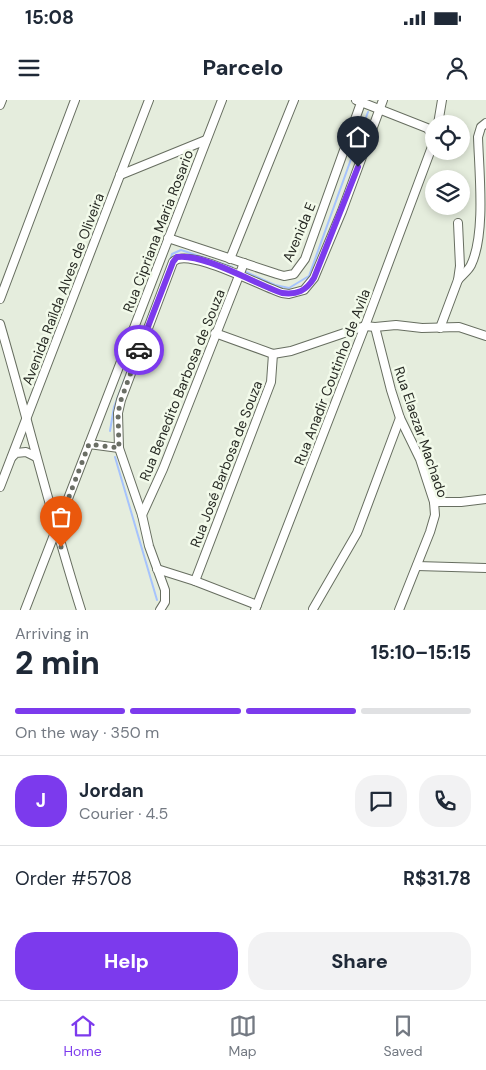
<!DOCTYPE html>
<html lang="en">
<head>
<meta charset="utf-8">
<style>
	:root { --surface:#fff; --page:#f2f2f3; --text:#1f2937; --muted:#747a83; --line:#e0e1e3; --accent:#7c3aed }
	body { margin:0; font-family:"DM Sans",sans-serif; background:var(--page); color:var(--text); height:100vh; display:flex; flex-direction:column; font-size:19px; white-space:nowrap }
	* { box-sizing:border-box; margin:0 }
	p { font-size:16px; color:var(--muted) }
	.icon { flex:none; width:28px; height:28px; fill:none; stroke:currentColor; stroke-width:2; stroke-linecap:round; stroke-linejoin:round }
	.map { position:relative; height:510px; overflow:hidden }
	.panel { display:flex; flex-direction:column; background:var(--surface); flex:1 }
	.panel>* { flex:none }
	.tools { position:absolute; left:425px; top:15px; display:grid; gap:10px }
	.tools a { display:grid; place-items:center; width:45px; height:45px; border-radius:50%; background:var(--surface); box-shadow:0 2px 8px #0003; font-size:25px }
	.pin { position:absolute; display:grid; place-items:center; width:42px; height:42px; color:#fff; margin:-51px -21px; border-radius:50% 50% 50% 0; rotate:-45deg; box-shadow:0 0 5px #0007 }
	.pin .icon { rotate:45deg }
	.courier { position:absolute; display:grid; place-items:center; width:50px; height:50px; margin:-25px; border:4px solid #7c3aed; border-radius:50%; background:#fff; color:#222; box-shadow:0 1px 6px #0007 }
	.overview em { font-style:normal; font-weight:800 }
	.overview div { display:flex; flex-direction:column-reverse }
	.overview { display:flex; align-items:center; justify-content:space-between; height:85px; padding:0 15px }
	h1 { font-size:32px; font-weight:800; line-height:38px }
	.bar { display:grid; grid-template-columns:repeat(4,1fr); gap:8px 5px; align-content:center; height:60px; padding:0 15px }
	.bar i { height:6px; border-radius:4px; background:var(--line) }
	.bar .selected { background:var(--accent) }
	.bar p { grid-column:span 4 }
	.line { display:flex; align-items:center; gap:12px; padding:0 15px; border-top:1px solid var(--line) }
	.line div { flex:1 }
	.round { display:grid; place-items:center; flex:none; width:52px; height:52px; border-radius:20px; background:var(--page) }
	.cta { display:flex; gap:10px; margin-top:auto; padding:10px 15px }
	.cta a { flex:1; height:58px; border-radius:20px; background:var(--accent); color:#fff; font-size:20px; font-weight:800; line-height:58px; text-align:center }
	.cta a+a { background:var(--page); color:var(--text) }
	.status { display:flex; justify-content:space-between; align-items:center; height:35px; padding:0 25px; background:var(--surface); direction:ltr }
	.status svg { height:14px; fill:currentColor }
	header { display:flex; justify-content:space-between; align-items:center; height:65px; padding:0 15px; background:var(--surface); font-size:22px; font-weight:800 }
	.tab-bar { display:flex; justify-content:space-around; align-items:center; height:70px; border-top:1px solid var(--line); background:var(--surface); font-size:14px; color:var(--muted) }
	.tab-bar a { display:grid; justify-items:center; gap:2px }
	.tab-bar .selected { color:var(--accent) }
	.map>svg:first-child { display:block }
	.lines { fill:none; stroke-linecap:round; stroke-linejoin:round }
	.stream { stroke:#a6c3fd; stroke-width:2 }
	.minor-casing { stroke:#676e60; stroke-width:10 }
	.minor { stroke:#fff; stroke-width:8 }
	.done { stroke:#6a6e65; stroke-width:5; stroke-dasharray:0 9 }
	.route { stroke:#7c3aed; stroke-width:6 }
	.labels { text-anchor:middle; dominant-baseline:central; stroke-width:5; stroke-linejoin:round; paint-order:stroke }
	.street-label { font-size:14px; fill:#272a24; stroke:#f2faea }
</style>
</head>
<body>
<div class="status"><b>15:08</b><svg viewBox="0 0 49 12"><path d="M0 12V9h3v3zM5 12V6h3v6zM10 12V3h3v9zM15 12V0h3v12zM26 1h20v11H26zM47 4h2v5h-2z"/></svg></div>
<header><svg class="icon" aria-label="menu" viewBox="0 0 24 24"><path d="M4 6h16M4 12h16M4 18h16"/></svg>Parcelo<svg class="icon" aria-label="person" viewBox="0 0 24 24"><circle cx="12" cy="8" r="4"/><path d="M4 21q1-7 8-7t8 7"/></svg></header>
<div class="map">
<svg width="486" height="510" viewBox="0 0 486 510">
	<rect width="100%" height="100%" fill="#e5eddd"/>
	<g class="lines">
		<g class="stream">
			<polyline points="170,161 172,154 181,150 232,167"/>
			<polyline points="246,172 275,185 289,188 309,176 368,12"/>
			<polyline points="110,331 114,307 150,212"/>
			<polyline points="115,357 157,500"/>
		</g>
		<g class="minor-casing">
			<g id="minor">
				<polyline points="0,5 2,0"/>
				<polyline points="438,24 442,0"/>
				<polyline points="120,75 206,40"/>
				<polyline points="168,138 277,174 284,176 294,174 305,159 362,0"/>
				<polyline points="230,159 294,0"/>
				<path d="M458 180C462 175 468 171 471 165 486 134 479 71 478 37L481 27 486 23"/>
				<polyline points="0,199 75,0"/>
				<path d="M0 224C28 320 51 416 81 510"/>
				<polyline points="375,227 396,225 422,228 459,227 486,236"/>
				<polyline points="440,228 458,180 460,166 458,123"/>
				<polyline points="215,233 273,254 291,251 365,226 375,227 391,290 400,318 420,359 434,402 435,415 430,432 399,510"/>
				<polyline points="89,344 119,348"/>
				<polyline points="12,357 16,353 26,352 36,357"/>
				<polyline points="0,387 149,0"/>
				<polyline points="434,402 461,402 486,399"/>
				<polyline points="142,415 163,369 244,163"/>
				<polyline points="417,466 486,468"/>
				<polyline points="157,469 195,481 257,505"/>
				<polyline points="195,481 271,282 273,254"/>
				<polyline points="313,509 357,433 400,318"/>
				<polyline points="25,510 222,0"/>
				<path d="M160 510 165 502V490L149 446 142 415 119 348 118 313 121 300 173 162C187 146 262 187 282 193L289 194 304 190 314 178 342 111 383 0"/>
				<polyline points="255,510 365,226 433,44 431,33 427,28 356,0"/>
			</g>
		</g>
		<use href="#minor" class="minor"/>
	</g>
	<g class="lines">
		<polyline class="done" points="61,447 56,431 89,344 119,348 118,313 121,300 139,250"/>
		<path class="route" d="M139 250 173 162 177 157C203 153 255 184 282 193 297 195 306 191 314 178L358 67"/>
	</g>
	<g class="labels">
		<g class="street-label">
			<text transform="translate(158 131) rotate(-69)">Rua Cipriana Maria Rosario</text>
			<text transform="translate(299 132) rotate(-67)">Avenida E</text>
			<text transform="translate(63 189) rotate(-69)">Avenida Raílda Alves de Oliveira</text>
			<text transform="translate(332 277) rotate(-69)">Rua Anadir Coutinho de Avila</text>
			<text transform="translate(182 285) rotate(-68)">Rua Benedito Barbosa de Souza</text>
			<text transform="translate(421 332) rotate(71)">Rua Elaezar Machado</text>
			<text transform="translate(226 364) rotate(-69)">Rua José Barbosa de Souza</text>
		</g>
	</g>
</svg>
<div class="tools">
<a><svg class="icon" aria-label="locate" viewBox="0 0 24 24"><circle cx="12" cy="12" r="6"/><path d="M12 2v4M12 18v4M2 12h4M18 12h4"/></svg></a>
<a><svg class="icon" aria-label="layers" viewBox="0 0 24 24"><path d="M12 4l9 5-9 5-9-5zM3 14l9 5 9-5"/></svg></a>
</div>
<div class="pin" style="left:61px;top:447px;background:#ea580c"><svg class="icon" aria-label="bag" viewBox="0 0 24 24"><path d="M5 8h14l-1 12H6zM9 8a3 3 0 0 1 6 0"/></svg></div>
<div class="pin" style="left:358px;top:67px;background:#1f2937"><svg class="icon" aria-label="home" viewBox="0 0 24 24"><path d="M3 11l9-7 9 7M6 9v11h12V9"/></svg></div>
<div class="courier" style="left:139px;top:250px"><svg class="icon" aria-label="car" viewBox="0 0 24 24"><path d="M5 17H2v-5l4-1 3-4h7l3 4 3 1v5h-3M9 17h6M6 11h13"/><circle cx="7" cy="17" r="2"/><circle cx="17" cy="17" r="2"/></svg></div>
</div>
<section class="panel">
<div class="overview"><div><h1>2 min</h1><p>Arriving in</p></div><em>15:10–15:15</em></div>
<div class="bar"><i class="selected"></i><i class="selected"></i><i class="selected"></i><i></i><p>On the way · 350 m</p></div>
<div class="line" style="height:90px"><b class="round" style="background:var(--accent);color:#fff">J</b><div><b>Jordan</b><p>Courier · 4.5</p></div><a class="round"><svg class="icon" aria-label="chat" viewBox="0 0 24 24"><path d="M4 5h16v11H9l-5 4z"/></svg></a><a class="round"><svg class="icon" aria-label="phone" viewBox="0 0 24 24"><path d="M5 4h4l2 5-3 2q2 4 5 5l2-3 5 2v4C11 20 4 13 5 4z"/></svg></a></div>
<div class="line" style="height:65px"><div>Order #5708</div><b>R$31.78</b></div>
<div class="cta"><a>Help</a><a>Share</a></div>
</section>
<nav class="tab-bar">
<a class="selected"><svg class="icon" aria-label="home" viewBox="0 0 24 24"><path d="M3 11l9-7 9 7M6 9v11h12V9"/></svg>Home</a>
<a><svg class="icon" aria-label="map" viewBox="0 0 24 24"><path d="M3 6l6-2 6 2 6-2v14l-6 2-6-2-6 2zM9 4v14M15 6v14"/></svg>Map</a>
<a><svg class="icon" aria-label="saved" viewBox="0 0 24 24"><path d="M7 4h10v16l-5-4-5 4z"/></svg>Saved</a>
</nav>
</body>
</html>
